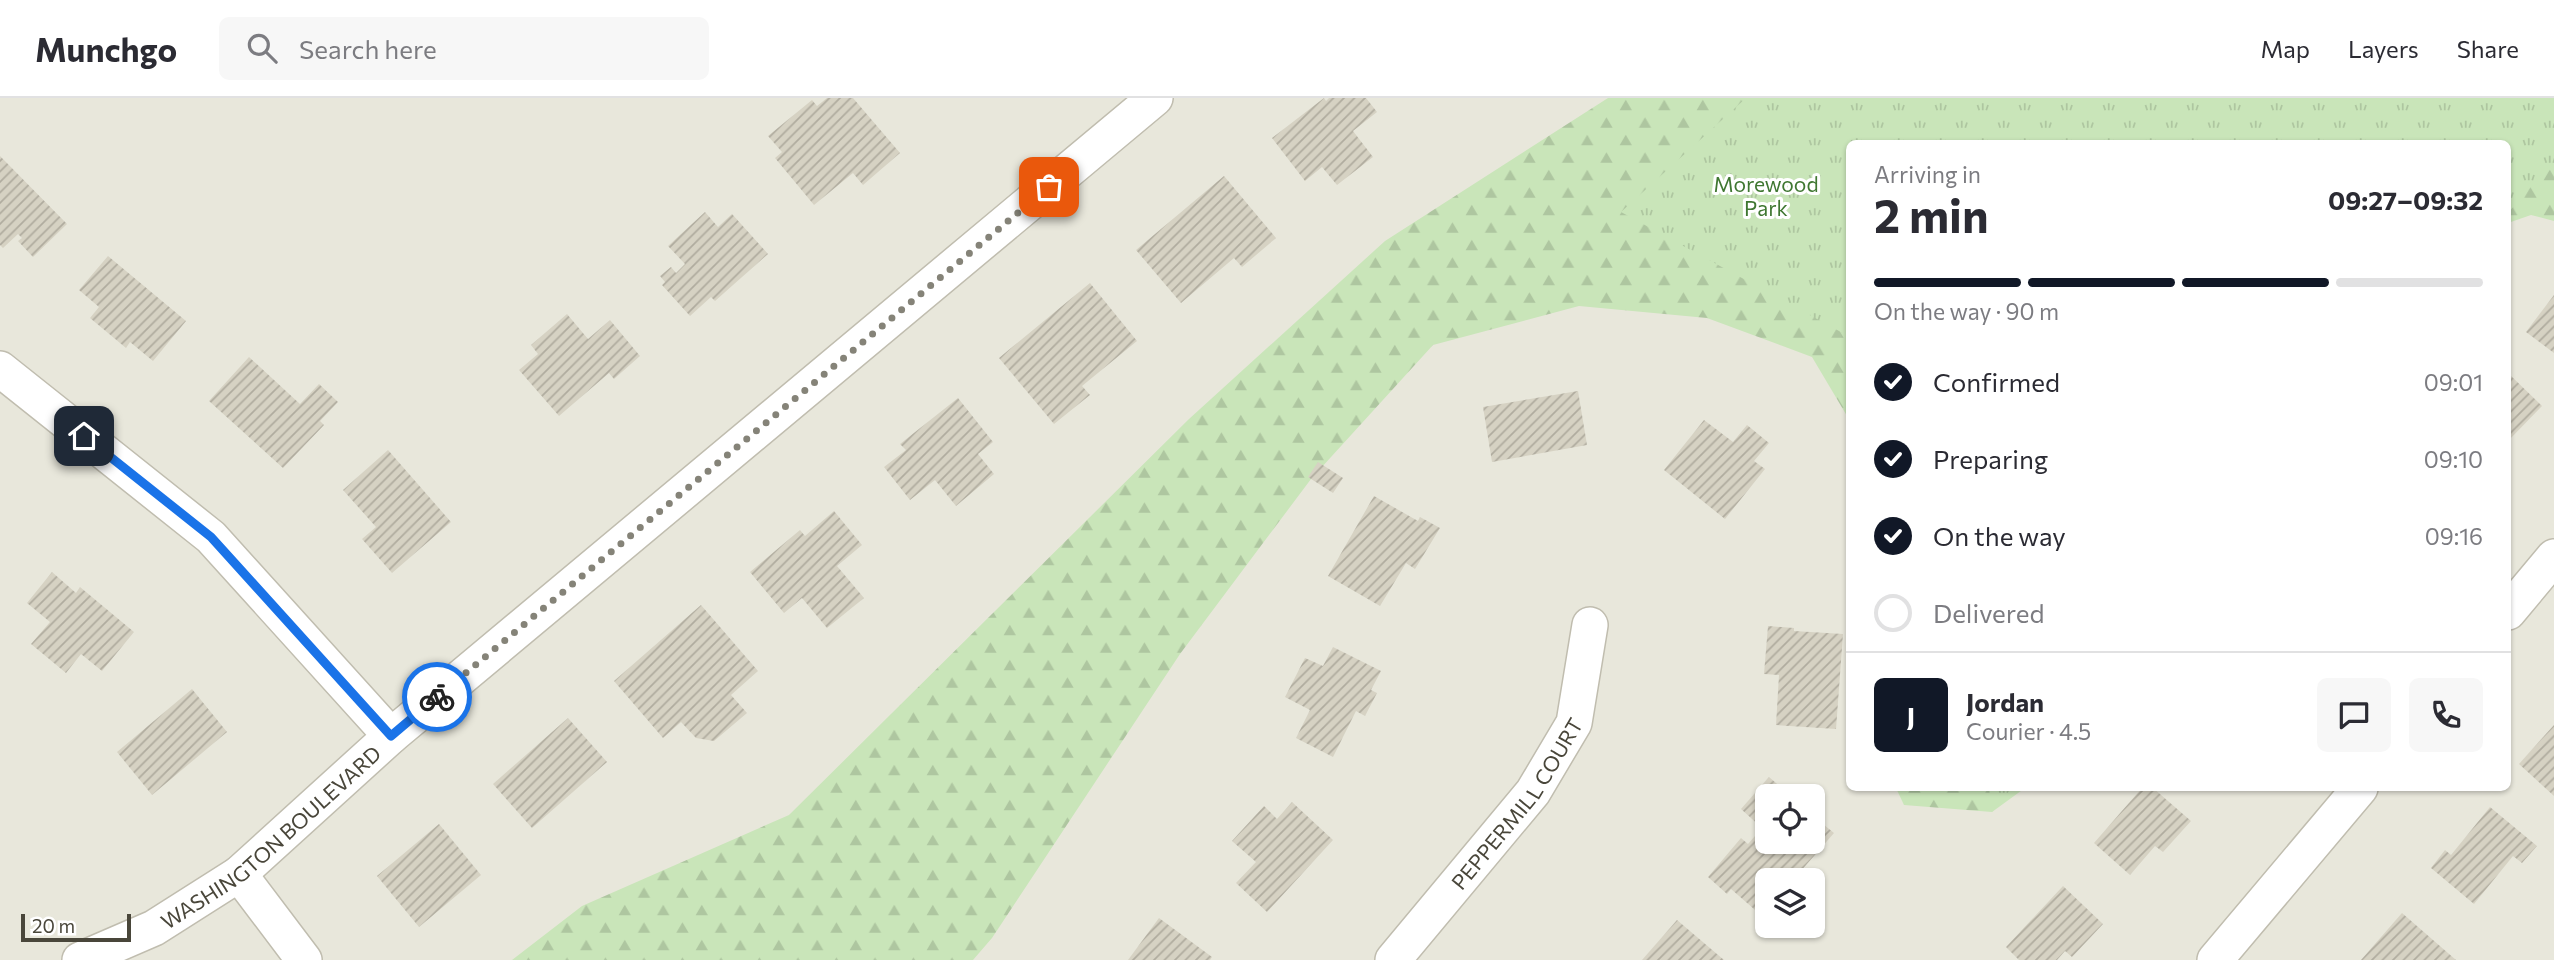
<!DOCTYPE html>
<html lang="en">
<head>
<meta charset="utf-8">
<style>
	:root { --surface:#fff; --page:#f7f7f7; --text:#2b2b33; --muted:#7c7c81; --line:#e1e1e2; --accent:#111827 }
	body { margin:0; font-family:Commissioner,sans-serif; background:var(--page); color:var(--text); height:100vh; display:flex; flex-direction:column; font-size:26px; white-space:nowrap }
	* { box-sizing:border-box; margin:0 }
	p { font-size:23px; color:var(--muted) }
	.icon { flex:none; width:38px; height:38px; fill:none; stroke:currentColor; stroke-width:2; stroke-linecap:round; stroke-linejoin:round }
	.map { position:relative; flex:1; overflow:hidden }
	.sheet { position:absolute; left:1846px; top:42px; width:665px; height:651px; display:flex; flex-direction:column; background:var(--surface); border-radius:10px; box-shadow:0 2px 5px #0004 }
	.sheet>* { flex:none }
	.fabs { position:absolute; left:1755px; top:686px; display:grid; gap:14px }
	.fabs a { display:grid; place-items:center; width:70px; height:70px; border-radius:10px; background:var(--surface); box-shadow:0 2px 5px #0004; font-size:35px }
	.scale { position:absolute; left:21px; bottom:18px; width:110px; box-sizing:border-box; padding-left:7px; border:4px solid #49463a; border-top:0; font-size:19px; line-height:24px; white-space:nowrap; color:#49463a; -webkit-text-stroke:5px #fff; paint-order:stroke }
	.pin { position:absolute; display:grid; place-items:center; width:60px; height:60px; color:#fff; margin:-30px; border-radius:14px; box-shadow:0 4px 10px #0006 }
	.courier { position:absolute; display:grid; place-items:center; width:70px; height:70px; margin:-35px; border:5px solid #1a73e8; border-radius:50%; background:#fff; color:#222; box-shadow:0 2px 9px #0007 }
	.summary em { font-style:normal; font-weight:700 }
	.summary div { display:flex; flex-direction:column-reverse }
	.summary { display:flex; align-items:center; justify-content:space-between; height:119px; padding:0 28px }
	h1 { font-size:46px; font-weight:700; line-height:52px }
	.bar { display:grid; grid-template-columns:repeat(4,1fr); gap:10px 7px; align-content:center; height:84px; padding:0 28px }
	.bar i { height:9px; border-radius:5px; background:var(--line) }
	.bar .on { background:var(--accent) }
	.bar p { grid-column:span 4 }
	.line { display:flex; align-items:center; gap:18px; padding:0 28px; border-top:2px solid var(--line) }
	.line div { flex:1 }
	.round { display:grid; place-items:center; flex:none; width:74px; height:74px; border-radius:10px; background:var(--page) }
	ol { padding:0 28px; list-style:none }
	li { display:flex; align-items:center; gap:21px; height:77px }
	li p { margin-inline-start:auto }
	li .icon { padding:7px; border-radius:50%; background:var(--accent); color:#fff; stroke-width:4 }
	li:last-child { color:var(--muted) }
	li i { width:38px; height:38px; border:4px solid var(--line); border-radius:50% }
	header { display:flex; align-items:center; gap:42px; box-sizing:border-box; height:98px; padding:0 35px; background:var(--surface); border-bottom:2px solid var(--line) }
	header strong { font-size:33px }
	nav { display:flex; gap:38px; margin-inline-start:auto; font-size:24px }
	.search { width:490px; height:63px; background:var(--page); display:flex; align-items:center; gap:18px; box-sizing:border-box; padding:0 24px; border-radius:10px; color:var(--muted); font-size:26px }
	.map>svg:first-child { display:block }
	.residential { fill:#e8e7db; fill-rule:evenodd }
	.forest { fill:url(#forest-firs) }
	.park { fill:url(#park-tufts) }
	.building { fill:url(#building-hatch) }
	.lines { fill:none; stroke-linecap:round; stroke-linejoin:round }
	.minor-casing { stroke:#c0bdaf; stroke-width:38 }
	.minor { stroke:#fff; stroke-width:35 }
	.done { stroke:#858378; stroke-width:7; stroke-dasharray:0 12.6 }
	.route { stroke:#1a73e8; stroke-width:9 }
	.labels { text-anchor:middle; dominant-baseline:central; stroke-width:6; stroke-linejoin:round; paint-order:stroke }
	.park-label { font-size:21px; fill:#3f7731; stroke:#fff }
	.street-label { font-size:21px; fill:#49463a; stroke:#fff }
</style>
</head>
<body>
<header>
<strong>Munchgo</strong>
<div class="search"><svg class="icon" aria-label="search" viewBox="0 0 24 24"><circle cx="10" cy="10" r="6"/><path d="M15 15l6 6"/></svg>Search here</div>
<nav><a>Map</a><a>Layers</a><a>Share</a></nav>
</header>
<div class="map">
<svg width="2554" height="862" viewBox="0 0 2554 862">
	<defs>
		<pattern id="forest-firs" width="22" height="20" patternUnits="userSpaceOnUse" patternTransform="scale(1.75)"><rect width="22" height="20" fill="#c9e5b9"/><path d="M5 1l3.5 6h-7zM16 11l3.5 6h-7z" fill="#aec6a0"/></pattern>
		<pattern id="park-tufts" width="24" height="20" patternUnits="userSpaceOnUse" patternTransform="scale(1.75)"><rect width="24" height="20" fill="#c9e5b9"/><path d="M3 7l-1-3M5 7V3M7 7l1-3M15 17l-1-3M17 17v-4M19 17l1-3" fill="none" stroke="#aec6a0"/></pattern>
		<pattern id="building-hatch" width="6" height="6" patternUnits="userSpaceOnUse" patternTransform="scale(1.75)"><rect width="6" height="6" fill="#d6d2c3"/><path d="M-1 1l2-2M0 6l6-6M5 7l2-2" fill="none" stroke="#b0ac9f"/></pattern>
	</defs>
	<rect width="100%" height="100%" fill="#f5f4ec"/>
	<path class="residential" d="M0 0H2554V862H0ZM1850 46H2508V690H1850ZM1768 698H1813V744H1768ZM1768 782H1813V828H1768Z"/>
	<g class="forest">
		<polygon points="1608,0 2554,0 2554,123 2531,117 2508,125 2508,46 1850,46 1850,323 1812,259 1707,220 1579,208 1433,247 1311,381 1180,556 992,840 973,862 512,862 582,808 789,717 1189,321 1385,143"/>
		<polygon points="1896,690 2025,690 1992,714 1904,707"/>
	</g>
	<g class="park">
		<polygon points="1746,0 2554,0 2554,69 2550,66 2508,115 2508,46 1850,46 1850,239 1621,114"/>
		<polygon points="1989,690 2012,690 1992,714"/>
	</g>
	<g class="building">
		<polygon points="827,0 853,0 900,55 863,87 853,75 814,107 775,60 782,54 768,38 812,2 817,8"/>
		<polygon points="1324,0 1326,3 1329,0 1366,0 1377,14 1353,33 1373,59 1337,87 1322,69 1305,83 1272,40"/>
		<polygon points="0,58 67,126 33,159 18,143 22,140 18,136 3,150 0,147"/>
		<polygon points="1224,78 1276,140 1242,169 1234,160 1181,205 1136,152"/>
		<polygon points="705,114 718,129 732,116 768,156 715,203 711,199 690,218 662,187 665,184 660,178 671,169 676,175 685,166 668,148"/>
		<polygon points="108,158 186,223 153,263 130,244 126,250 90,220 99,209 79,192"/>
		<polygon points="1090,185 1137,243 1082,288 1090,297 1054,326 999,260"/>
		<polygon points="2554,197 2554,255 2526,234"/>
		<polygon points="567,216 588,241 610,222 640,258 614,281 609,275 559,318 519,272 538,256 531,247"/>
		<polygon points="249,259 300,306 319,286 338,304 320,323 324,327 283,370 209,303"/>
		<polygon points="2508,275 2542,308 2508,343"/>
		<polygon points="1578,293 1587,347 1492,364 1483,309"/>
		<polygon points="958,300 993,344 978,356 994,376 956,408 935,382 910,402 884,369 906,352 900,346"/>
		<polygon points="1704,322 1733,344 1747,327 1769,345 1754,363 1765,371 1725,421 1664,372"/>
		<polygon points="388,352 451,424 392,475 362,441 376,429 343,392"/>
		<polygon points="1318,364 1343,380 1333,395 1308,379"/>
		<polygon points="1374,398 1418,423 1420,419 1440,430 1415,471 1406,465 1380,508 1328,478"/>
		<polygon points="834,413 862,447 837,468 864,500 827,530 802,500 784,515 750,474 800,432 805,438"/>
		<polygon points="52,474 76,495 80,489 134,534 102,573 81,556 66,575 31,546 50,524 27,505"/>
		<polygon points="701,507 758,573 731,597 747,615 714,643 696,640 681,624 663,640 614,583"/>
		<polygon points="1768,528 1794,530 1794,533 1843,536 1836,631 1776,627 1779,577 1764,576"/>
		<polygon points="1333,549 1381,573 1371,592 1377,595 1365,618 1356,613 1333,659 1296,640 1310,612 1285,599 1305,560 1323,568"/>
		<polygon points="192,591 227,634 152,697 117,654"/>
		<polygon points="568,620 607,664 532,730 493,686"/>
		<polygon points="2554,627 2554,698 2519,666"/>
		<polygon points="1769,679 1791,698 1768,698 1768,744 1813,744 1813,718 1834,735 1793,782 1768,782 1768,812 1762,818 1731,791 1727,796 1708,779 1741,740 1748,746 1762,730 1741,711"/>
		<polygon points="2142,690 2153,690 2191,723 2163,754 2155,748 2130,777 2094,745"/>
		<polygon points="1292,704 1333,742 1267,814 1236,785 1256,764 1232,743 1264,708 1277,721"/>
		<polygon points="2490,709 2537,748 2522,765 2513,758 2474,806 2431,770 2445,752 2451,757"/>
		<polygon points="439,726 481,777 419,829 377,778"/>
		<polygon points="2063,788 2103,826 2072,859 2065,853 2057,862 2019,862 2006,849"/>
		<polygon points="2402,815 2456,862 2361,862"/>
		<polygon points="1159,820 1212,859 1210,862 1128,862"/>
		<polygon points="1677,822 1724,862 1642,862"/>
	</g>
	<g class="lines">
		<g class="minor-casing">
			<g id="minor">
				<polyline points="0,271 211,439 391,638"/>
				<polyline points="2508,514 2554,459"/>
				<polyline points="239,776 304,862"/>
				<path id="s1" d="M80 862 154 830 239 776 391 638 1155 0"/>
				<path id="s2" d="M1393 862 1533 694 1574 625 1590 527"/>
				<polyline points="2215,862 2360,690"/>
			</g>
		</g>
		<use href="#minor" class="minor"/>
	</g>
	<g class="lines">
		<polyline class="done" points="437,599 1049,89"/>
		<polyline class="route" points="84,338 211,439 391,638 437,599"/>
	</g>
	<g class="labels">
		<g class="park-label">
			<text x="1766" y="85">Morewood<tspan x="1766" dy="24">Park</tspan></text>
		</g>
		<g class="street-label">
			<text stroke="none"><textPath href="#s2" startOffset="200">PEPPERMILL COURT</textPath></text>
			<text stroke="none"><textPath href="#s1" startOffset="229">WASHINGTON BOULEVARD</textPath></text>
		</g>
	</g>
</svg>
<div class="fabs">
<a><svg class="icon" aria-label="locate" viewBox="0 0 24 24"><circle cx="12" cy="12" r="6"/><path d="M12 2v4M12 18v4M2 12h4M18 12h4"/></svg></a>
<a><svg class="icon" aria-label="layers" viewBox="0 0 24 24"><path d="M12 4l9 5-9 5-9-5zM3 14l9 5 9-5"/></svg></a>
</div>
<div class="scale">20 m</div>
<div class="pin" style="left:1049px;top:89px;background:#ea580c"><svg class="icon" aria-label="bag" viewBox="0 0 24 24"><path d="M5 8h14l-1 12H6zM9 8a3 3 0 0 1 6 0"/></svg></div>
<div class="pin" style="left:84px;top:338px;background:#1f2937"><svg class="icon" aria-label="home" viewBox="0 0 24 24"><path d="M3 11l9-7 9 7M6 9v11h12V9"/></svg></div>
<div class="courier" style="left:437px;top:599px"><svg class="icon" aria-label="bike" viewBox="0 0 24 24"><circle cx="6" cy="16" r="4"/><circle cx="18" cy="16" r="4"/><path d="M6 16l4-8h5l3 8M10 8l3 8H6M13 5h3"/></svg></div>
<section class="sheet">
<div class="summary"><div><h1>2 min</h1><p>Arriving in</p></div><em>09:27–09:32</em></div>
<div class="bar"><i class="on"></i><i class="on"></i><i class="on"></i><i></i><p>On the way · 90 m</p></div>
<ol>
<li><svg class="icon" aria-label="check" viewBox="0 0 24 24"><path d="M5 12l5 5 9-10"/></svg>Confirmed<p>09:01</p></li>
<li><svg class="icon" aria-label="check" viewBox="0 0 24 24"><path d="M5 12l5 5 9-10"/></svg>Preparing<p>09:10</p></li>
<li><svg class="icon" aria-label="check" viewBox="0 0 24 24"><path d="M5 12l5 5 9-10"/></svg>On the way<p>09:16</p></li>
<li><i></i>Delivered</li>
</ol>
<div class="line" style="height:126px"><b class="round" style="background:var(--accent);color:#fff">J</b><div><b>Jordan</b><p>Courier · 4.5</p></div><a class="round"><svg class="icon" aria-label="chat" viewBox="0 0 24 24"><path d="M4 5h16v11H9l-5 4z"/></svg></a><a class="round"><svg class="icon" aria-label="phone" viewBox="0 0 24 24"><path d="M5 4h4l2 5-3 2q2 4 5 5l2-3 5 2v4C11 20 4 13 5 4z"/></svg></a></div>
</section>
</div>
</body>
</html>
